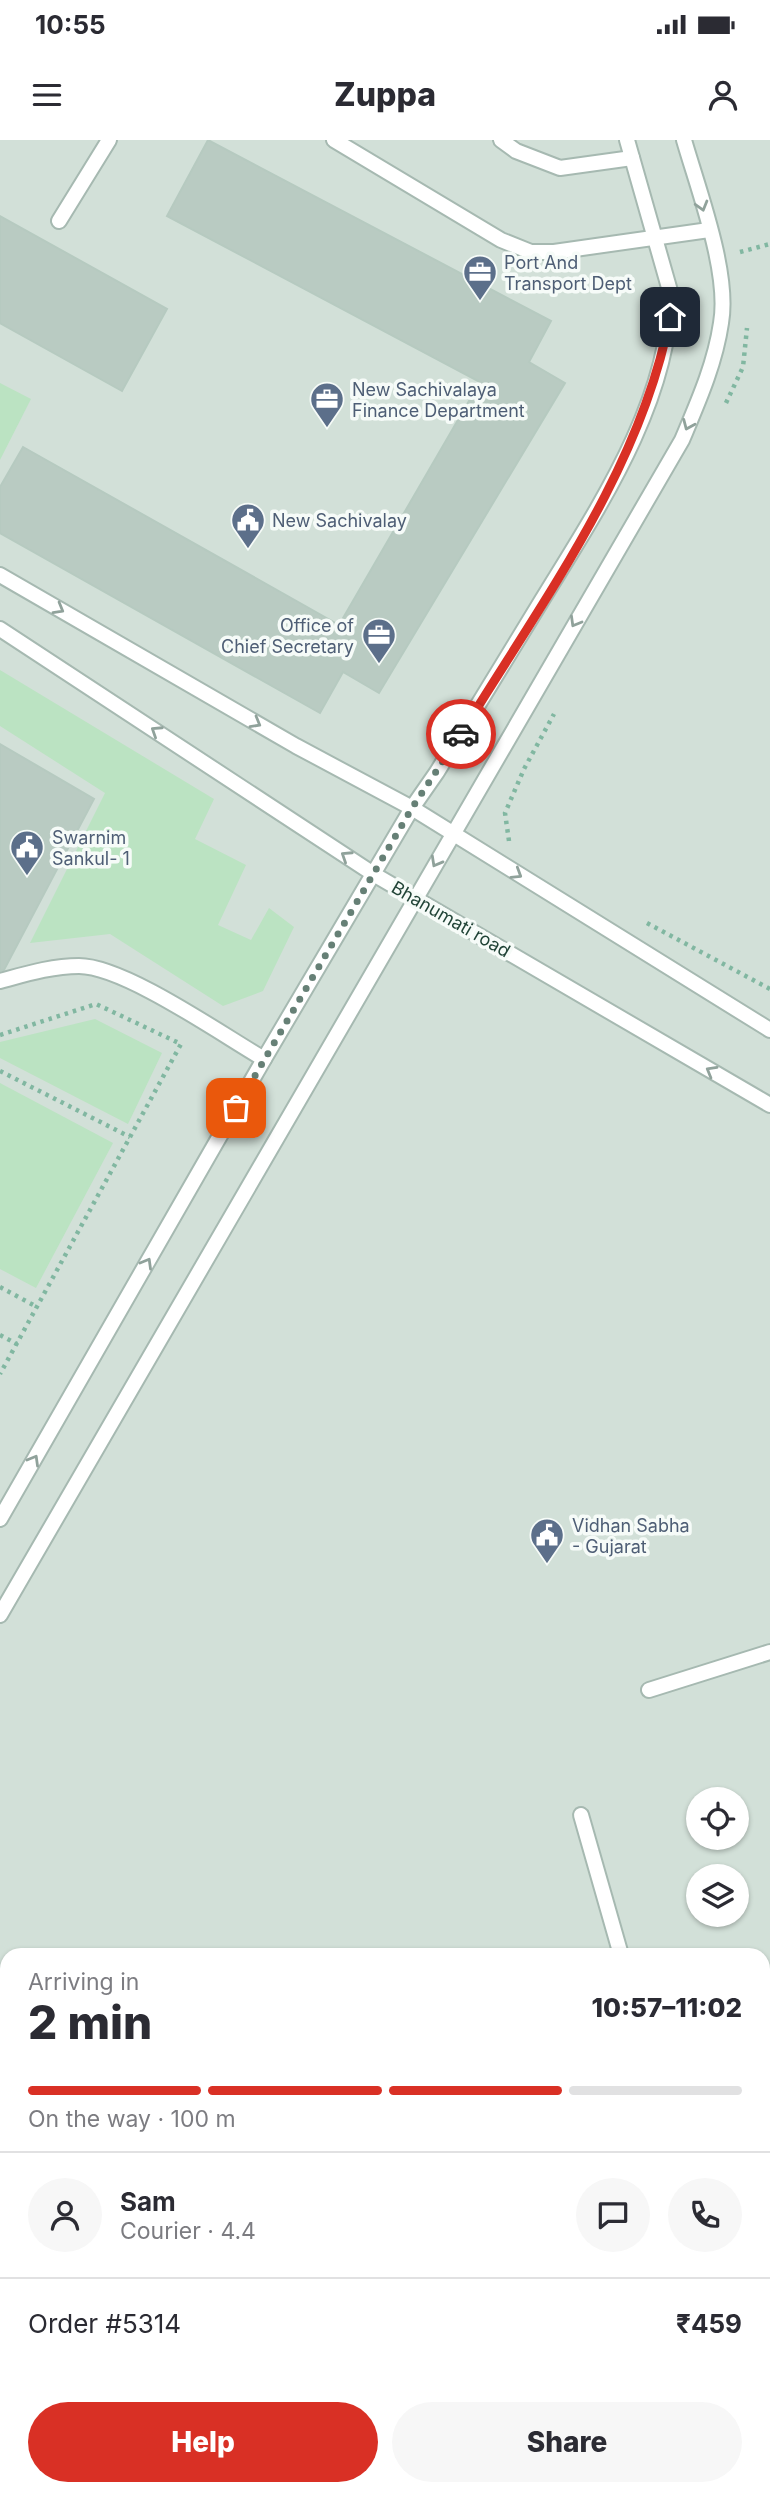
<!DOCTYPE html>
<html lang="en">
<head>
<meta charset="utf-8">
<style>
	:root { --surface:#fff; --page:#f7f7f7; --text:#2b2b33; --muted:#7c7c81; --line:#e1e1e2; --accent:#d93025 }
	body { margin:0; font-family:Inter,sans-serif; background:var(--page); color:var(--text); height:100vh; display:flex; flex-direction:column; font-size:26px; white-space:nowrap }
	* { box-sizing:border-box; margin:0 }
	p { font-size:23px; color:var(--muted) }
	.icon { flex:none; width:38px; height:38px; fill:none; stroke:currentColor; stroke-width:2; stroke-linecap:round; stroke-linejoin:round }
	.map { position:relative; flex:1; overflow:hidden }
	.drawer { position:absolute; left:0px; top:1808px; width:770px; height:548px; display:flex; flex-direction:column; background:var(--surface); border-radius:21px 21px 0 0; box-shadow:0 2px 5px #0004 }
	.drawer>* { flex:none }
	.controls { position:absolute; left:686px; top:1647px; display:grid; gap:14px }
	.controls a { display:grid; place-items:center; width:63px; height:63px; border-radius:50%; background:var(--surface); box-shadow:0 2px 5px #0004; font-size:35px }
	.pin { position:absolute; display:grid; place-items:center; width:60px; height:60px; color:#fff; margin:-30px; border-radius:14px; box-shadow:0 4px 10px #0006 }
	.courier { position:absolute; display:grid; place-items:center; width:70px; height:70px; margin:-35px; border:5px solid #d93025; border-radius:50%; background:#fff; color:#222; box-shadow:0 2px 9px #0007 }
	.overview em { font-style:normal; font-weight:800 }
	.overview div { display:flex; flex-direction:column-reverse }
	.overview { display:flex; align-items:center; justify-content:space-between; height:119px; padding:0 28px }
	h1 { font-size:46px; font-weight:800; line-height:52px }
	.bar { display:grid; grid-template-columns:repeat(4,1fr); gap:10px 7px; align-content:center; height:84px; padding:0 28px }
	.bar i { height:9px; border-radius:5px; background:var(--line) }
	.bar .on { background:var(--accent) }
	.bar p { grid-column:span 4 }
	.line { display:flex; align-items:center; gap:18px; padding:0 28px; border-top:2px solid var(--line) }
	.line div { flex:1 }
	.round { display:grid; place-items:center; flex:none; width:74px; height:74px; border-radius:37px; background:var(--page) }
	.action { display:flex; gap:14px; margin-top:auto; padding:14px 28px }
	.action a { flex:1; height:80px; border-radius:42px; background:var(--accent); color:#fff; font-size:28px; font-weight:800; line-height:80px; text-align:center }
	.action a+a { background:var(--page); color:var(--text) }
	.status { display:flex; justify-content:space-between; align-items:center; height:49px; padding:0 35px; background:var(--surface); direction:ltr }
	.status svg { height:19px; fill:currentColor }
	header { display:flex; justify-content:space-between; align-items:center; height:91px; padding:0 28px; background:var(--surface); font-size:32px; font-weight:800 }
	.map>svg:first-child { display:block }
	.built { fill:#d2e0d8; fill-rule:evenodd }
	.green { fill:#bbe3c2 }
	.building { fill:#b9cbc2; stroke:#b6cac0; stroke-width:2 }
	.lines { fill:none; stroke-linecap:round; stroke-linejoin:round }
	.lane-casing { stroke:#a6b9b1; stroke-width:18 }
	.path { stroke:#81b7a1; stroke-width:4.5; stroke-dasharray:3.5 5; stroke-linecap:butt }
	.lane { stroke:#fff; stroke-width:14 }
	.oneway { stroke:#90a29b }
	.done { stroke:#668076; stroke-width:7; stroke-dasharray:0 12.6 }
	.route { stroke:#d93025; stroke-width:9 }
	.labels { text-anchor:middle; dominant-baseline:central; stroke-width:7; stroke-linejoin:round; paint-order:stroke }
	.service-label { font-size:18px; fill:#4e5e75; stroke:#f6fbf8; text-anchor:start }
	.street-label { font-size:18px; fill:#214437; stroke:#f6fbf8 }
</style>
</head>
<body>
<div class="status"><b>10:55</b><svg viewBox="0 0 49 12"><path d="M0 12V9h3v3zM5 12V6h3v6zM10 12V3h3v9zM15 12V0h3v12zM26 1h20v11H26zM47 4h2v5h-2z"/></svg></div>
<header><svg class="icon" aria-label="menu" viewBox="0 0 24 24"><path d="M4 6h16M4 12h16M4 18h16"/></svg>Zuppa<svg class="icon" aria-label="person" viewBox="0 0 24 24"><circle cx="12" cy="8" r="4"/><path d="M4 21q1-7 8-7t8 7"/></svg></header>
<div class="map">
<svg width="770" height="2354" viewBox="0 0 770 2354">
	<rect width="100%" height="100%" fill="#e5f0ea"/>
	<path class="built" d="M0 0H770V2354H0ZM698 1659H737V1698H698ZM698 1736H737V1774H698ZM7 1815H763V2348H7Z"/>
	<g class="green">
		<polygon points="0,243 31,259 0,320"/>
		<polygon points="0,530 214,659 195,699 246,725 218,785 251,800 269,768 294,787 263,851 223,866 110,794 30,803 105,653 0,586"/>
		<polygon points="95,879 162,913 128,984 0,918 0,902"/>
		<polygon points="0,943 113,1003 36,1148 0,1129"/>
	</g>
	<g class="building">
		<polygon points="208,0 551,181 529,222 565,243 379,553 343,532 320,573 0,393 0,347 23,307 339,485 480,242 167,76"/>
		<polygon points="0,76 167,169 122,251 0,183"/>
		<polygon points="0,604 94,659 4,830 0,831"/>
	</g>
	<g class="lines">
		<g class="lane-casing">
			<g id="lane">
				<polyline points="334,0 501,100 531,112 554,112 709,90"/>
				<polyline points="501,0 516,11 560,28 632,18"/>
				<polyline points="59,81 109,0"/>
				<polyline points="0,435 296,606 412,668 770,890"/>
				<polyline points="0,489 375,735 770,965"/>
				<path d="M0 841C26 834 52 826 79 826 124 826 221 894 264 919"/>
				<path d="M0 1379 264 919 412 668 437 632C472 575 507 518 542 460 597 370 672 259 670 151L627 0"/>
				<path d="M0 1475 682 300C698 262 715 224 721 183 730 133 698 49 684 0"/>
				<polyline points="649,1550 770,1512"/>
				<polyline points="581,1675 621,1815"/>
				<polyline points="0,1977 7,1980"/>
				<polyline points="0,2038 7,2042"/>
				<polyline points="763,2060 770,2049"/>
				<polyline points="550,2348 560,2354"/>
				<polyline points="657,2348 667,2354"/>
				<polyline points="71,2354 74,2348"/>
				<polyline points="585,2354 588,2348"/>
			</g>
		</g>
		<g class="path">
			<polyline points="740,112 770,104"/>
			<polyline points="726,263 743,227 747,188"/>
			<polyline points="509,701 505,673 524,629 554,574"/>
			<polyline points="647,783 770,849"/>
			<polyline points="0,895 96,864 181,904 0,1234"/>
			<polyline points="0,931 130,997"/>
			<polyline points="0,1147 37,1167"/>
			<polyline points="0,1195 17,1204"/>
		</g>
		<use href="#lane" class="lane"/>
	</g>
	<defs><path id="oneway-chevron" d="M-2-3.5L2.5 0L-2 3.5" fill="none" stroke-width="1.6" stroke-linecap="round" stroke-linejoin="round" transform="scale(1.75)"/></defs>
	<g class="oneway">
		<use href="#oneway-chevron" transform="translate(702 66) rotate(74)"/>
		<use href="#oneway-chevron" transform="translate(688 285) rotate(113)"/>
		<use href="#oneway-chevron" transform="translate(59 469) rotate(30)"/>
		<use href="#oneway-chevron" transform="translate(575 482) rotate(120)"/>
		<use href="#oneway-chevron" transform="translate(256 583) rotate(30)"/>
		<use href="#oneway-chevron" transform="translate(156 591) rotate(-147)"/>
		<use href="#oneway-chevron" transform="translate(346 716) rotate(-147)"/>
		<use href="#oneway-chevron" transform="translate(436 722) rotate(119)"/>
		<use href="#oneway-chevron" transform="translate(517 734) rotate(32)"/>
		<use href="#oneway-chevron" transform="translate(711 931) rotate(-150)"/>
		<use href="#oneway-chevron" transform="translate(147 1123) rotate(-60)"/>
		<use href="#oneway-chevron" transform="translate(34 1320) rotate(-60)"/>
	</g>
	<g class="lines">
		<polyline class="done" points="236,968 412,668 461,594"/>
		<path class="route" d="M461 594C541 463 641 330 670 177"/>
	</g>
	<defs>
		<g id="office-pin" transform="scale(1.75)"><path d="M0 17L-7.5 6A9.5 9.5 0 1 1 7.5 6Z" fill="#5c6f8a" stroke="#f6fbf8"/><path d="M-6-3h4V-5.5h4V-3h4V5H-6ZM-1-4.5V-3h2v-1.5ZM-6 0V1H6V0Z" fill="#fff"/></g>
		<g id="civic-pin" transform="scale(1.75)"><path d="M0 17L-7.5 6A9.5 9.5 0 1 1 7.5 6Z" fill="#5c6f8a" stroke="#f6fbf8"/><path d="M-.6-6.5H3V-4.5H.6V-3L4-1V1h2V6H-6V1h2V-1L-.6-3ZM-1.2 2.5V6h2.4V2.5Z" fill="#fff"/></g>
	</defs>
	<g fill-rule="evenodd">
		<use href="#office-pin" x="480" y="132"/>
		<use href="#office-pin" x="327" y="259"/>
		<use href="#civic-pin" x="248" y="380"/>
		<use href="#office-pin" x="379" y="495"/>
		<use href="#civic-pin" x="27" y="707"/>
		<use href="#civic-pin" x="547" y="1395"/>
	</g>
	<g class="labels">
		<g class="service-label">
			<text x="504" y="122">Port And<tspan x="504" dy="21">Transport Dept</tspan></text>
			<text x="352" y="249">New Sachivalaya<tspan x="352" dy="21">Finance Department</tspan></text>
			<text x="272" y="380">New Sachivalay</text>
			<text x="354" y="485" text-anchor="end">Office of<tspan x="354" dy="21">Chief Secretary</tspan></text>
			<text x="52" y="697">Swarnim<tspan x="52" dy="21">Sankul- 1</tspan></text>
			<text x="572" y="1385">Vidhan Sabha<tspan x="572" dy="21">- Gujarat</tspan></text>
		</g>
		<g class="street-label">
			<text transform="translate(451 779) rotate(30)">Bhanumati road</text>
		</g>
	</g>
</svg>
<div class="controls">
<a><svg class="icon" aria-label="locate" viewBox="0 0 24 24"><circle cx="12" cy="12" r="6"/><path d="M12 2v4M12 18v4M2 12h4M18 12h4"/></svg></a>
<a><svg class="icon" aria-label="layers" viewBox="0 0 24 24"><path d="M12 4l9 5-9 5-9-5zM3 14l9 5 9-5"/></svg></a>
</div>
<div class="pin" style="left:236px;top:968px;background:#ea580c"><svg class="icon" aria-label="bag" viewBox="0 0 24 24"><path d="M5 8h14l-1 12H6zM9 8a3 3 0 0 1 6 0"/></svg></div>
<div class="pin" style="left:670px;top:177px;background:#1f2937"><svg class="icon" aria-label="home" viewBox="0 0 24 24"><path d="M3 11l9-7 9 7M6 9v11h12V9"/></svg></div>
<div class="courier" style="left:461px;top:594px"><svg class="icon" aria-label="car" viewBox="0 0 24 24"><path d="M5 17H2v-5l4-1 3-4h7l3 4 3 1v5h-3M9 17h6M6 11h13"/><circle cx="7" cy="17" r="2"/><circle cx="17" cy="17" r="2"/></svg></div>
<section class="drawer">
<div class="overview"><div><h1>2 min</h1><p>Arriving in</p></div><em>10:57–11:02</em></div>
<div class="bar"><i class="on"></i><i class="on"></i><i class="on"></i><i></i><p>On the way · 100 m</p></div>
<div class="line" style="height:126px"><a class="round"><svg class="icon" aria-label="person" viewBox="0 0 24 24"><circle cx="12" cy="8" r="4"/><path d="M4 21q1-7 8-7t8 7"/></svg></a><div><b>Sam</b><p>Courier · 4.4</p></div><a class="round"><svg class="icon" aria-label="chat" viewBox="0 0 24 24"><path d="M4 5h16v11H9l-5 4z"/></svg></a><a class="round"><svg class="icon" aria-label="phone" viewBox="0 0 24 24"><path d="M5 4h4l2 5-3 2q2 4 5 5l2-3 5 2v4C11 20 4 13 5 4z"/></svg></a></div>
<div class="line" style="height:91px"><div>Order #5314</div><b>₹459</b></div>
<div class="action"><a>Help</a><a>Share</a></div>
</section>
</div>
</body>
</html>
